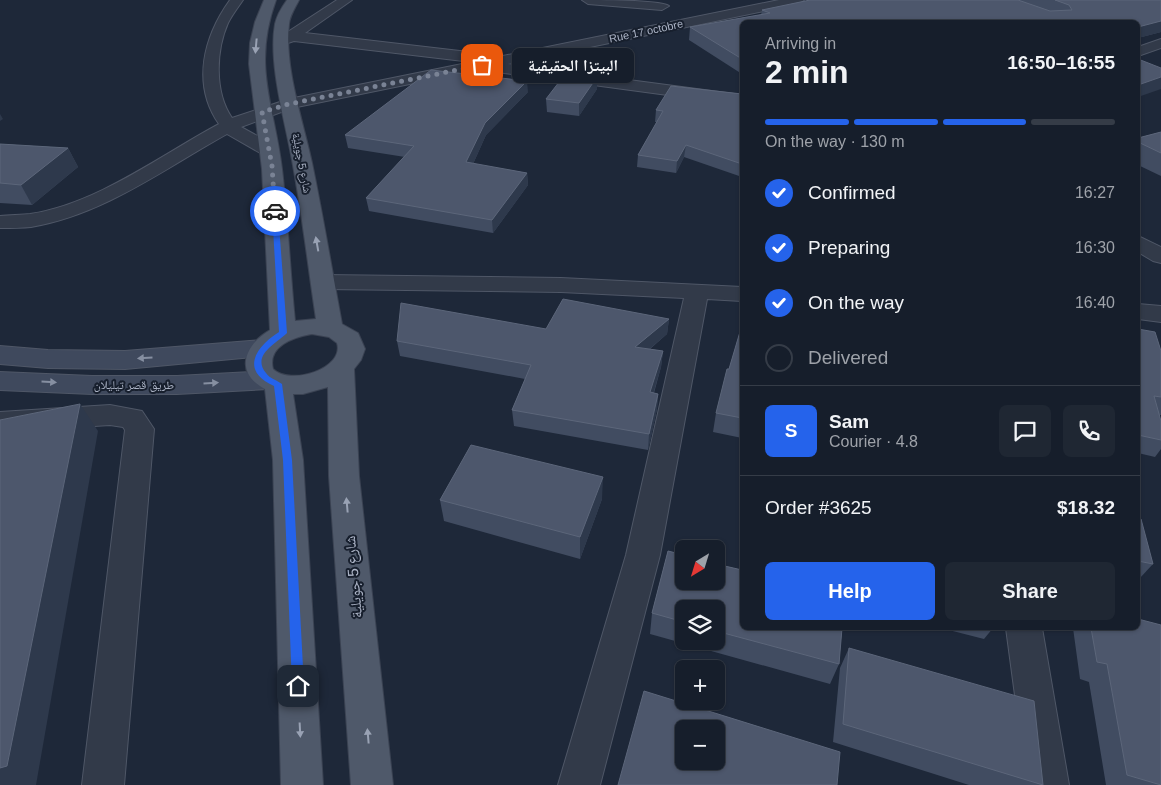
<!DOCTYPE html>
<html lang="en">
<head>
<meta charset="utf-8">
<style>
	:root { --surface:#161e2b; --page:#1f2733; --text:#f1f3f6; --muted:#9ea2a9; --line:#353c47; --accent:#2563eb }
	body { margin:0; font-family:Helvetica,"Noto Naskh Arabic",sans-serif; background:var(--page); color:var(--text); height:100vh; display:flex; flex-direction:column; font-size:19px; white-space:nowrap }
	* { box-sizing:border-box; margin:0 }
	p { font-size:16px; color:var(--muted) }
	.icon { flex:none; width:28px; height:28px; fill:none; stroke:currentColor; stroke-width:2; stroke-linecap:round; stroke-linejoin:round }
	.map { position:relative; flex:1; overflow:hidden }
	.sheet { position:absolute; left:740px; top:20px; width:400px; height:610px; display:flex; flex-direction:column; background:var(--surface); border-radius:8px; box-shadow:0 1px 4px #0004,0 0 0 1px var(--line) }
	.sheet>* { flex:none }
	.needle { width:32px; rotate:218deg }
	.buttons { position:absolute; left:675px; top:540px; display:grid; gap:10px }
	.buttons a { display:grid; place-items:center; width:50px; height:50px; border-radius:8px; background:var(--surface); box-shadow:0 1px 4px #0004,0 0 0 1px var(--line); font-size:25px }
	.pin { position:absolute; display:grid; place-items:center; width:42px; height:42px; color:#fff; margin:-21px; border-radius:10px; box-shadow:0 2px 8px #0006 }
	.courier { position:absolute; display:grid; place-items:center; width:50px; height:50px; margin:-25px; border:4px solid #2563eb; border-radius:50%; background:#fff; color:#222; box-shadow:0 1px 6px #0007 }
	.bubble { position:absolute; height:35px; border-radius:8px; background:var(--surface); box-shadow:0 1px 4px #0004,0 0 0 1px var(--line); font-size:16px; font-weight:700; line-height:35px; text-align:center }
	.headline em { font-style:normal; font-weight:700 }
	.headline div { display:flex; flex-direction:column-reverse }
	.headline { display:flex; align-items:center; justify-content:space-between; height:85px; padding:0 25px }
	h1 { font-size:32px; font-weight:700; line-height:38px }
	.bar { display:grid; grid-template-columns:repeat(4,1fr); gap:8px 5px; align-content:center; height:60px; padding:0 25px }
	.bar i { height:6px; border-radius:4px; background:var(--line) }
	.bar .current { background:var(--accent) }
	.bar p { grid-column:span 4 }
	.line { display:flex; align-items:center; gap:12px; padding:0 25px; border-top:1px solid var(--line) }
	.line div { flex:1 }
	.round { display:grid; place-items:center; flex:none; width:52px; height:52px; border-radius:8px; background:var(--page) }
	ol { padding:0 25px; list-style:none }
	li { display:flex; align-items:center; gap:15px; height:55px }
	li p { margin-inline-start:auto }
	li .icon { padding:5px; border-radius:50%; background:var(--accent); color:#fff; stroke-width:4 }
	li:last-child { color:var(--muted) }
	li i { width:28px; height:28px; border:2px solid var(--line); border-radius:50% }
	.button { display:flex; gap:10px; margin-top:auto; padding:10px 25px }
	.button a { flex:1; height:58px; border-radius:8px; background:var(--accent); color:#fff; font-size:20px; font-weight:700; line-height:58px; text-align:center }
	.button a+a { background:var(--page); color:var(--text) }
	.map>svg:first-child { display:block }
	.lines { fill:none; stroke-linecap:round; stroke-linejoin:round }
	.minor-casing { stroke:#4f5767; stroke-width:2 }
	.secondary-casing { stroke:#4f5767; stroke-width:2 }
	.primary-casing { stroke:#3b4353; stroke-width:2 }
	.minor { fill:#323a49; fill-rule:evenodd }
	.secondary { fill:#3f495d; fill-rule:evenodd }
	.primary { fill:#4f596a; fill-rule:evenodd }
	.wall { fill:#414c61; fill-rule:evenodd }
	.shaded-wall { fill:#2e394c }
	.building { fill:#4d576c; stroke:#5c667a; fill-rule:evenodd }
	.oneway { fill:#99a2b4 }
	.oneway2 { fill:#868fa1 }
	.route { fill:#2563eb }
	.done { stroke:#7a8395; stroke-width:5; stroke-dasharray:0 9 }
	.labels { text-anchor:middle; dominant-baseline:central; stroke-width:4; stroke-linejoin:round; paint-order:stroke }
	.far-street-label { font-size:11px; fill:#acb4c6; stroke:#171f2d }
	.street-label { font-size:12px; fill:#acb4c6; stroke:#171f2d }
	.near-street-label { font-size:15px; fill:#acb4c6; stroke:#171f2d }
</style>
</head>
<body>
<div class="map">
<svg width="1161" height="785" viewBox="0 0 1161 785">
	<rect width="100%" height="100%" fill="#1e2839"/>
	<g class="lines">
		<g class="minor-casing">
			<g id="minor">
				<path d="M230 0H243C238 7 232 15 228 23 216 50 214 92 232 118L289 99 472 62 294 41 285 44 280 43 278 40 280 37 337 0H352L305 33 477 53 482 55 483 60 779 0H804L798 4 508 64 742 95V105L504 73 499 71 496 68 498 66 292 108 241 127 276 146 278 150 276 154 269 156 262 154 227 134C164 169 103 215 31 227 21 228 10 228 0 228V216C10 215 21 215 30 214 97 204 161 155 219 124 191 84 204 36 230 0Z"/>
				<path d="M582 0C596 0 661 0 669 6L662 10 588 4Z"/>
				<polygon points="1161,39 1161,48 1138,56 1138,47"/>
				<polygon points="1138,236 1161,247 1161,263 1153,261 1138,252"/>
				<polygon points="324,275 561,278 742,287 742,301 707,299 660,555 600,785 558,785 626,555 684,298 561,292 324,289 316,287 312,282 316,277"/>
				<polygon points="1138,304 1161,306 1161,322 1138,319"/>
				<polygon points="110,405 142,411 154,429 124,785 82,785 125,430 123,427 110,425 0,432 0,412"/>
				<polygon points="1006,628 1042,628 1069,785 1027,785"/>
			</g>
		</g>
		<g class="secondary-casing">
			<g id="secondary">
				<polygon points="263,340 272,342 276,348 272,354 263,356 125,369 48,368 0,364 0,346 48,350 125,351"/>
				<polygon points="268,371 278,373 282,380 278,387 268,389 177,394 92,394 0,390 0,372 92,376 177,376"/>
			</g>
		</g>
		<g class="primary-casing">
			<path id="primary" d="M264 0H276C252 66 274 104 282 169 288 219 290 271 295 321L316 319C308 266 302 213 292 160 285 121 268 63 275 24 277 15 282 7 287 0H299C295 8 290 15 289 24 284 67 303 121 312 163 323 216 332 270 342 324L358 333 365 349 361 360 354 369 359 476 393 785H351L329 476 328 387 303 394H293L303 460 323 785H281L273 460 265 389C234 373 244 345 270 330L262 169 249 64 250 43 255 22ZM312 334 329 337 337 343C345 369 290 386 273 369 267 346 294 337 312 334Z"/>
		</g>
		<use href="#minor" class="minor"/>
		<use href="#secondary" class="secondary"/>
		<use href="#primary" class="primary"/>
	</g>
	<g class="wall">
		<polygon points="810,0 1161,0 1161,32 1138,38 1138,22 742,22 742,74 689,40 690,27 761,15 762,10"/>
		<polygon points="597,89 579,116 547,112 546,99"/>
		<polygon points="528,92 486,135 473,164 527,173 528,185 493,233 369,211 366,198 405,157 348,148 345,135"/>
		<polygon points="742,94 742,177 684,157 676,173 637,167 638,155 657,122 655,122 656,110"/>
		<polygon points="1161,132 1161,176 1138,165 1138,138"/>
		<polygon points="0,144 68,148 78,167 32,205 0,203"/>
		<polygon points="669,319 667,334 650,349 663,351 661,367 654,393 658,394 657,409 648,450 514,426 512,410 525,379 400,356 397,341"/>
		<polygon points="742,325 742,438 713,432 716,413"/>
		<polygon points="1138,329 1161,351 1161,415 1159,415 1161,421 1161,449 1155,457 1138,453"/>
		<polygon points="602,499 580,559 444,521 440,500"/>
		<polygon points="1138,518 1153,564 1139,579 1138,579"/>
		<path d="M668 551 684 555V581H716V564L742 570V628H842L839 664 830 684 650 634 652 613ZM684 609H716V641H684Z"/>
		<polygon points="941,628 993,628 984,639"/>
		<polygon points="1073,628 1138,628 1161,785 1106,785 1089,682 1080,679"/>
		<polygon points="849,648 1043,785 969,785 833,742 840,668"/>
	</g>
	<g class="shaded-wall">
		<polygon points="1161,21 1161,32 1138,38 1138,27"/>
		<polygon points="597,77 597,89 579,116 579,103"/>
		<polygon points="1161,77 1161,89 1138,97 1138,85"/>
		<polygon points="527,81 528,92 486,135 468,175 466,162 485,123"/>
		<polygon points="0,114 3,119 0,121"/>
		<polygon points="686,145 684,157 676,173 677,161"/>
		<polygon points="68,148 78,167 32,205 21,185"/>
		<polygon points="527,173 528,185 493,233 492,220"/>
		<polygon points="669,319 667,334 634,362 635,347"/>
		<polygon points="663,351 661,367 649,408 650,392"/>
		<polygon points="658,394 657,409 648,450 649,434"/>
		<polygon points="80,404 98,431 36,785 0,785 0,768"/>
		<polygon points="603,477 602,499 580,559 580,537"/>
	</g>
	<g class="building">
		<polygon points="810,0 1018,0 1050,11 1072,10 1069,5 1055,0 1161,0 1161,21 1138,27 1138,22 742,22 742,59 690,27 770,13 762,10"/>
		<polygon points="1138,59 1161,68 1161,77 1138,85"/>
		<polygon points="431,70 527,81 485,123 466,162 527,173 492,220 366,198 414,146 345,135"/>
		<polygon points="566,73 597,77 579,103 546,99"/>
		<polygon points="671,86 742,94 742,164 686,145 677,161 638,155 663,111 656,110"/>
		<polygon points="1161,132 1161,153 1138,142 1138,138"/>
		<polygon points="0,144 68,148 21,185 0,183"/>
		<polygon points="563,299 669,319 635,347 663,351 650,392 658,394 649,434 512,410 531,365 397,341 401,303 546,329"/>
		<polygon points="742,325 742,418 716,413 727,369 729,369"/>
		<polygon points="1138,329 1155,332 1161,351 1161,397 1154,396 1161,421 1161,440 1138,435"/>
		<polygon points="80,404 7,766 0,768 0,420"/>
		<polygon points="471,445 603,477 580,537 440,500"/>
		<polygon points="1138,518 1141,519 1153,564 1138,561"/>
		<polygon points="668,551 684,555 684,581 716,581 716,564 742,570 742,628 842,628 839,664 716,631 716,609 684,609 684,622 652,613"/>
		<polygon points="1138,619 1161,625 1161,785 1127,775 1107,664 1097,662 1091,628 1138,628"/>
		<polygon points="849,648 1034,701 1043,785 843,724"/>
		<path d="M644 691 840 752 837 785H618ZM684 729H716V761H684Z"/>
	</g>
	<defs><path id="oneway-solid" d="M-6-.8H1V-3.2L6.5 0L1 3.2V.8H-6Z" transform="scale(1.25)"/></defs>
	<g class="oneway">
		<use href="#oneway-solid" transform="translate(256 46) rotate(95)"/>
		<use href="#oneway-solid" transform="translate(317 244) rotate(-100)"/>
		<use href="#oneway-solid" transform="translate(347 505) rotate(-95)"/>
		<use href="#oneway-solid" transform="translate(300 730) rotate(87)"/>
		<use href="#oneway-solid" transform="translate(368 736) rotate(-95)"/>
	</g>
	<g class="oneway2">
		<use href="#oneway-solid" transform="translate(145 358) rotate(177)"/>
		<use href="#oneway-solid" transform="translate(49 382) rotate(4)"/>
		<use href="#oneway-solid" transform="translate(211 383) rotate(-3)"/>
	</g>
	<path class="route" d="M275 210 278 211 287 333C277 343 251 355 266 373 270 379 277 380 282 384L292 460 304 686 302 690 298 692 294 690 292 686 283 460 274 386C240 371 255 347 279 332L272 211Z"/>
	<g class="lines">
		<polyline class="done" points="275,211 272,166 262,112 289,104 482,65"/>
	</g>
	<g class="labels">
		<g class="far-street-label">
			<text transform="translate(646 31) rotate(-12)">Rue 17 octobre</text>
			<text transform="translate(302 163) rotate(79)">شارع 5 جويلية</text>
		</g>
		<g class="street-label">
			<text x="134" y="385">طريق قصر تيليلان</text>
		</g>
		<g class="near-street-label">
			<text transform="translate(353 577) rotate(-95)">شارع 5 جويلية</text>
		</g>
	</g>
</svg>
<div class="buttons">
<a><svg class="needle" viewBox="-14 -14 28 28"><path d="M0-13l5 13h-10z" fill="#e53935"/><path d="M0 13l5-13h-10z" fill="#9ea2a9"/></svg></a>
<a><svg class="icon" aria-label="layers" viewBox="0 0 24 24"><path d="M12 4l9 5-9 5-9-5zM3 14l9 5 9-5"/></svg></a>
<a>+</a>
<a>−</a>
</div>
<div class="pin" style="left:482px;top:65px;background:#ea580c"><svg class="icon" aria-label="bag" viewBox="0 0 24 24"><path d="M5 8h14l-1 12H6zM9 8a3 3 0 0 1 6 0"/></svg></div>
<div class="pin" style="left:298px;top:686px;background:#1f2937"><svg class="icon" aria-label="home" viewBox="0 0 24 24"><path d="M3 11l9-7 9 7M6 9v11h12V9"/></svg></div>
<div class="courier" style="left:275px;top:211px"><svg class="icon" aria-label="car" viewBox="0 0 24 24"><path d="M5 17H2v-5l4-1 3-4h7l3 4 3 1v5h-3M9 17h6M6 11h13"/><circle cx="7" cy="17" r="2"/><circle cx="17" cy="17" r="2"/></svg></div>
<div class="bubble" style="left:512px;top:48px;width:122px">البيتزا الحقيقية</div>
<section class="sheet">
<div class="headline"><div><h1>2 min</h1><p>Arriving in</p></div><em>16:50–16:55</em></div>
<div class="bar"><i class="current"></i><i class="current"></i><i class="current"></i><i></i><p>On the way · 130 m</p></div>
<ol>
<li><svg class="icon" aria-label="check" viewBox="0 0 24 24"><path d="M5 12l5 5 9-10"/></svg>Confirmed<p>16:27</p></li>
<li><svg class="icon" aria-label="check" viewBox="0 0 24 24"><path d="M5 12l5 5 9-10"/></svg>Preparing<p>16:30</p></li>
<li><svg class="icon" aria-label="check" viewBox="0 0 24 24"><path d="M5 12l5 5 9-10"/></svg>On the way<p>16:40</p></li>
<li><i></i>Delivered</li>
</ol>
<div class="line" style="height:90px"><b class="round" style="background:var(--accent);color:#fff">S</b><div><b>Sam</b><p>Courier · 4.8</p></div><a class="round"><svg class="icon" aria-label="chat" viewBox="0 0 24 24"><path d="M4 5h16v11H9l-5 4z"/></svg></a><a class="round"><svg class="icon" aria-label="phone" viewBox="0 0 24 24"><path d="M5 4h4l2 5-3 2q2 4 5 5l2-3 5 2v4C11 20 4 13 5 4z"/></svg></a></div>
<div class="line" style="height:65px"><div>Order #3625</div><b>$18.32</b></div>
<div class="button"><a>Help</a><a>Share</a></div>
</section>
</div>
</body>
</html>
